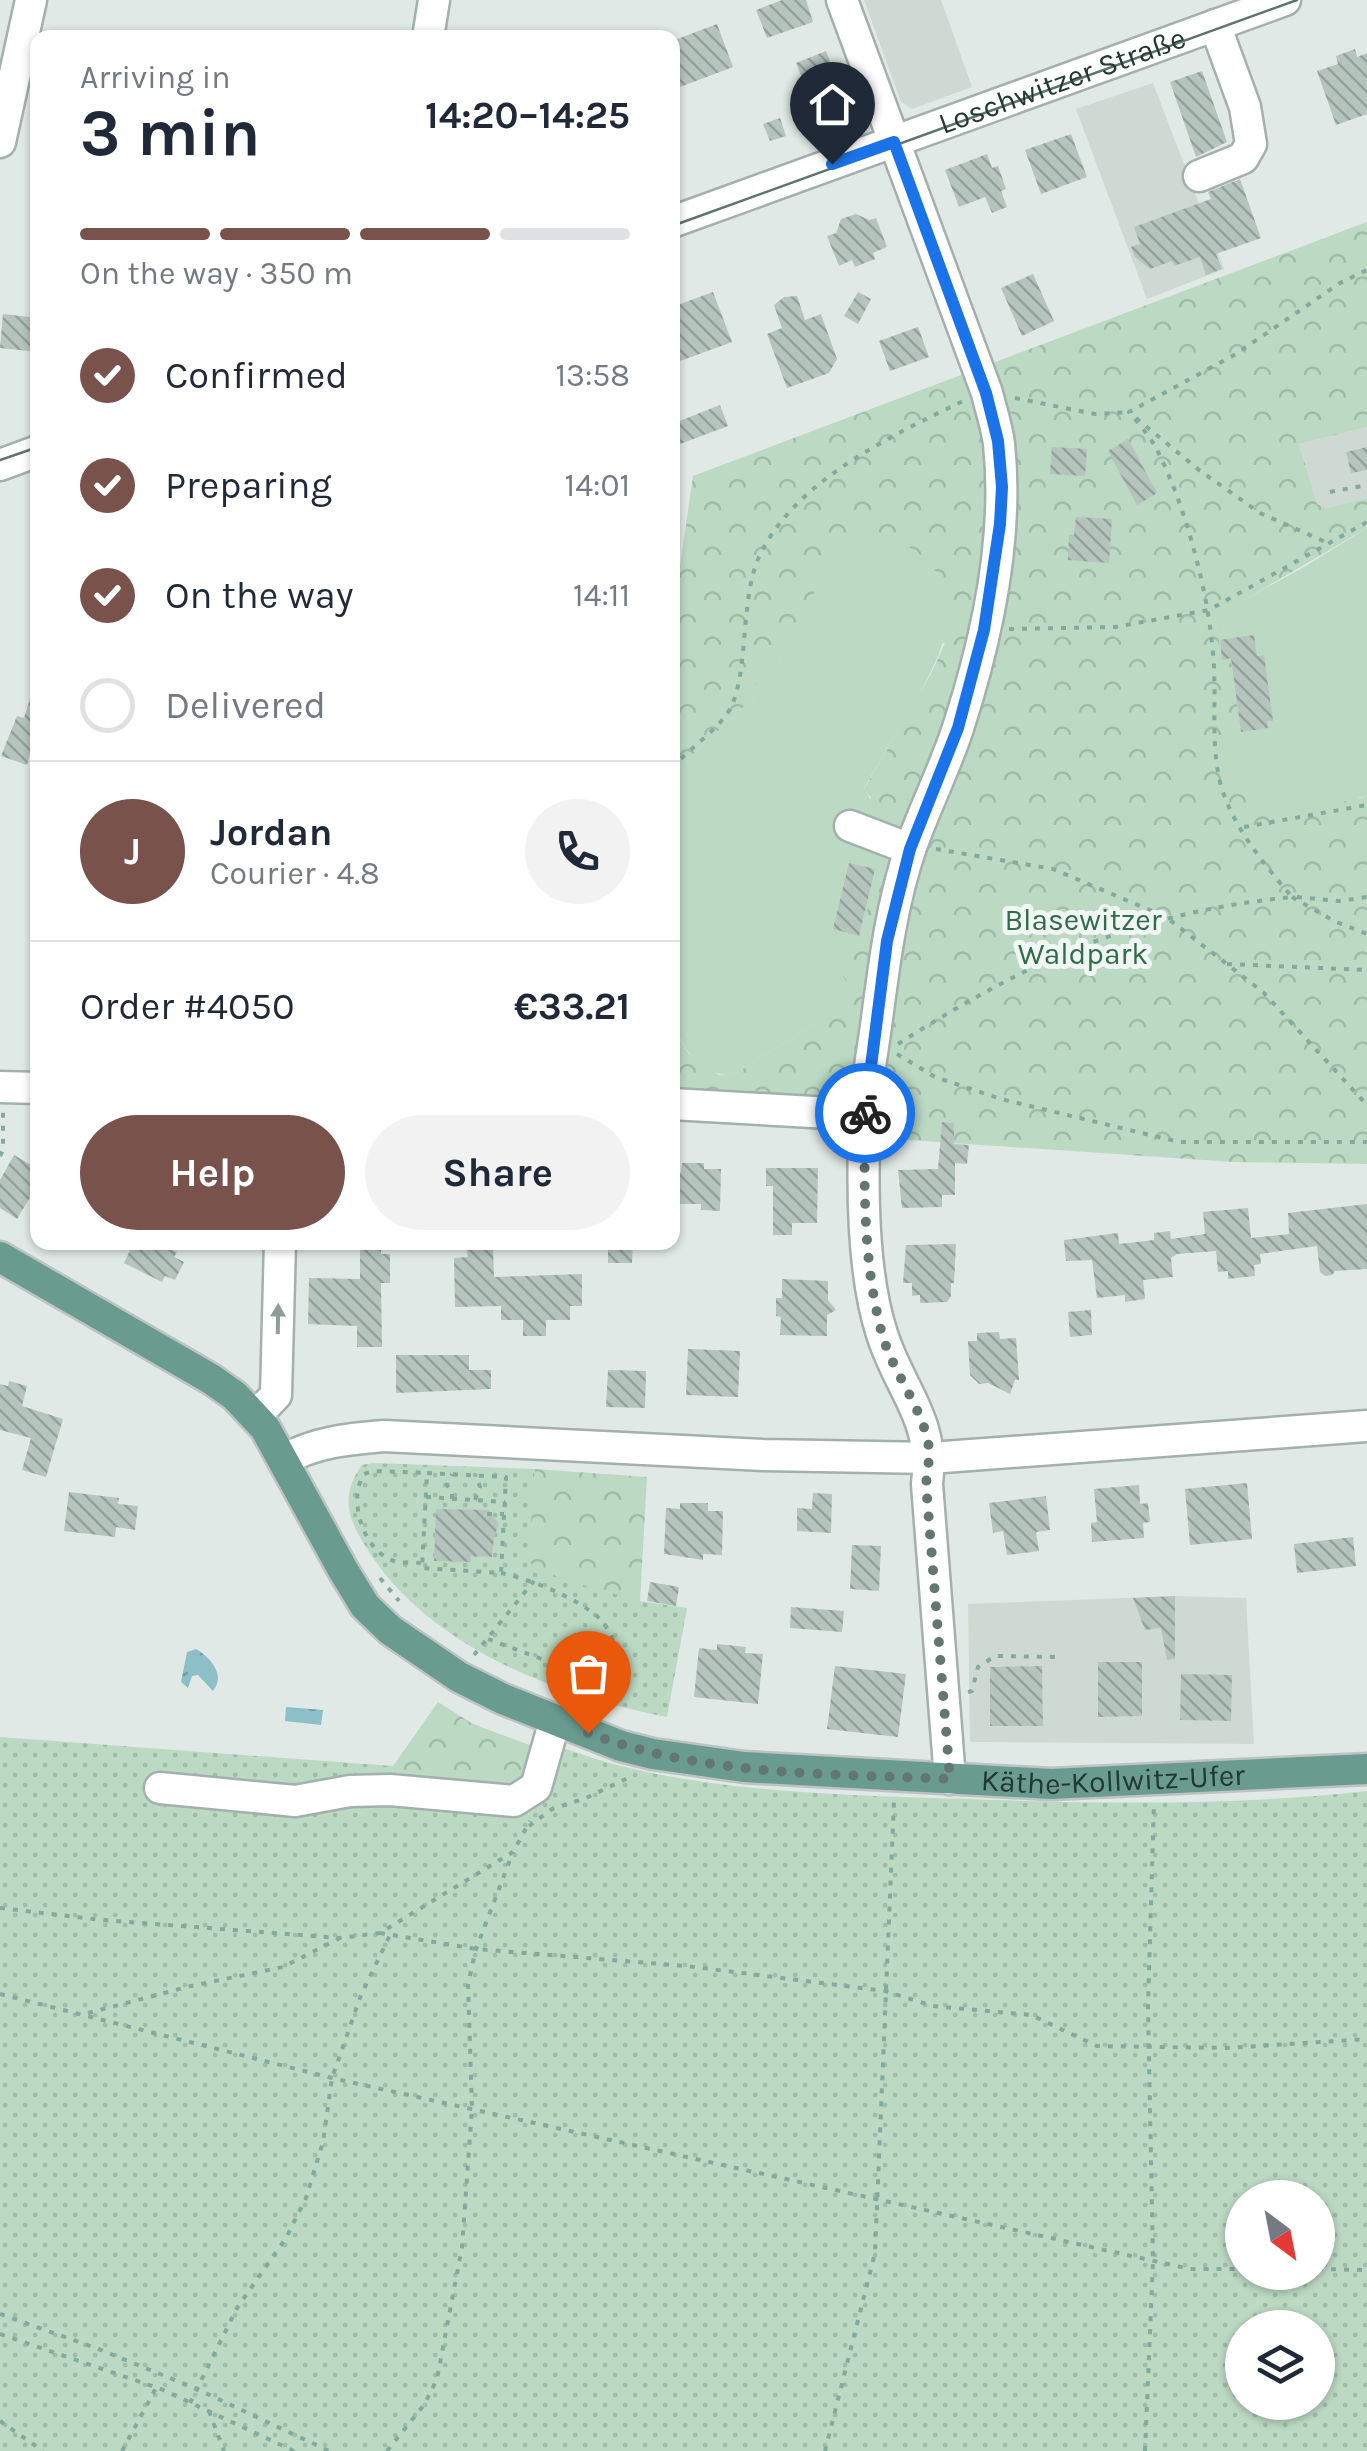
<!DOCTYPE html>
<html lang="en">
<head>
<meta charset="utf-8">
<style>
	:root { --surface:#fff; --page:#f2f2f3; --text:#1f2937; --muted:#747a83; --line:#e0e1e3; --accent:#78524b }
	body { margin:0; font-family:Karla,sans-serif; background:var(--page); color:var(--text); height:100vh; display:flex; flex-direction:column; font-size:38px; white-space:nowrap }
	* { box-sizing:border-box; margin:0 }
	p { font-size:32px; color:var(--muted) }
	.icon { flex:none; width:55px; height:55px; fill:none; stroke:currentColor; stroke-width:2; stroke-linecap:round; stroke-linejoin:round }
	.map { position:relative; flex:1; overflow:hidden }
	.drawer { position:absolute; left:30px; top:30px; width:650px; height:1220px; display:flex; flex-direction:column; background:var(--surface); border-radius:20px; box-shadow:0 2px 8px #0004 }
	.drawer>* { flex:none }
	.needle { width:65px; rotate:148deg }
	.controls { position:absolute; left:1225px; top:2180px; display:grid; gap:20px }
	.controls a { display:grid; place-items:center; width:110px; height:110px; border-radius:50%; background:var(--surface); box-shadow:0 2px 8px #0004; font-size:50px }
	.pin { position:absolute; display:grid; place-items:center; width:85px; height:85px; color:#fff; margin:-102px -42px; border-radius:50% 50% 50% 0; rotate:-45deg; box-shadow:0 0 10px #0007 }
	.pin .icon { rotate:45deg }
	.courier { position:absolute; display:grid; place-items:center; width:100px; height:100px; margin:-50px; border:8px solid #1a73e8; border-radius:50%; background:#fff; color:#222; box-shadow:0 2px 12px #0007 }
	.overview em { font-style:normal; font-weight:700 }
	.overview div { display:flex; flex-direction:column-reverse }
	.overview { display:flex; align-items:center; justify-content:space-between; height:170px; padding:0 50px }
	h1 { font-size:65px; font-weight:700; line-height:75px }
	.bar { display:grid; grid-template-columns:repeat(4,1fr); gap:15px 10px; align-content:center; height:120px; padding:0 50px }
	.bar i { height:12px; border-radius:8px; background:var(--line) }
	.bar .current { background:var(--accent) }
	.bar p { grid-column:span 4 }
	.line { display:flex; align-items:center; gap:25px; padding:0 50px; border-top:2px solid var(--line) }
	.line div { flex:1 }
	.round { display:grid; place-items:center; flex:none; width:105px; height:105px; border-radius:52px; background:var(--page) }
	ol { padding:0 50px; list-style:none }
	li { display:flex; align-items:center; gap:30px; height:110px }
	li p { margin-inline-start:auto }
	li .icon { padding:10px; border-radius:50%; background:var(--accent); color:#fff; stroke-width:4 }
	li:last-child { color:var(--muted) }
	li i { width:55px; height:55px; border:5px solid var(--line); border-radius:50% }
	.cta { display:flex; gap:20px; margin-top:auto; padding:20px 50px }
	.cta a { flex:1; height:115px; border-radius:60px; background:var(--accent); color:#fff; font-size:40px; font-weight:700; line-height:115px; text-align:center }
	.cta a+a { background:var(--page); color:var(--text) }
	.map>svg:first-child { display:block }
	.built { fill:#ced9d4 }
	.grass { fill:url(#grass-dots); fill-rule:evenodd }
	.forest { fill:url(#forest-crowns) }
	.pitch { fill:#bbd9c3 }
	.water { fill:url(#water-ripples) }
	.building { fill:url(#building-back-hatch) }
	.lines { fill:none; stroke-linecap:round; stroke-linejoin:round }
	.minor-casing { stroke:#a3b0ac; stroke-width:35 }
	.major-casing { stroke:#bdc3c2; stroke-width:35 }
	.path { stroke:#83aa9e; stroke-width:4; stroke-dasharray:5 8; stroke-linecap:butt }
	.minor { stroke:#fff; stroke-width:30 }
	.major { stroke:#699b8f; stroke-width:30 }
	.tram { stroke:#5d746e; stroke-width:2.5 }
	.oneway { fill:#909c98 }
	.done { stroke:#647671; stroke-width:10; stroke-dasharray:0 18 }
	.route { stroke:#1a73e8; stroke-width:12 }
	.labels { text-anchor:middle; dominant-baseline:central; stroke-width:10; stroke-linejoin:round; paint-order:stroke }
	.street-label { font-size:30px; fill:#223832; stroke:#f0f6f3 }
	.park-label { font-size:30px; fill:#316b48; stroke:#f0f6f3 }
</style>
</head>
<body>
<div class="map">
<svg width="1367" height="2451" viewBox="0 0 1367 2451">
	<defs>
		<pattern id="grass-dots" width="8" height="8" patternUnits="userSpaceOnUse" patternTransform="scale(2.5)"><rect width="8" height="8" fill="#bbd9c3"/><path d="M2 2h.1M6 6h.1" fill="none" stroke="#a0bba8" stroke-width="1.8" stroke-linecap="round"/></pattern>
		<pattern id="forest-crowns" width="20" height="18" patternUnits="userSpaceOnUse" patternTransform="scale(2.5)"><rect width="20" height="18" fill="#bbd9c3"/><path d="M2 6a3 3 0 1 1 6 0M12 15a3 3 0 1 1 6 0" fill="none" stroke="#a0bba8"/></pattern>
		<pattern id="water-ripples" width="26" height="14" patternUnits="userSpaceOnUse" patternTransform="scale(2.5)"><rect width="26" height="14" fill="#8dbfc9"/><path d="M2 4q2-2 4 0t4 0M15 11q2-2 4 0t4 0" fill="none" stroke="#739ca4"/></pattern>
		<pattern id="building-back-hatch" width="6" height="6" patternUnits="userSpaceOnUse" patternTransform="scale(2.5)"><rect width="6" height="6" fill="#b6c4be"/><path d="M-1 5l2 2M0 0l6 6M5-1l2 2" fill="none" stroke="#94a09b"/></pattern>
	</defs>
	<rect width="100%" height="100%" fill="#e0e9e5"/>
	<g class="built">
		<polygon points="864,0 941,0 972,87 912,109 901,102"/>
		<polygon points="1153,83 1224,269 1147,299 1076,109"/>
		<polygon points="1367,427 1367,498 1327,508 1317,504 1299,444"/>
		<polygon points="1175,1596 1246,1598 1254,1744 970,1742 968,1604"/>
	</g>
	<g class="grass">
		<path d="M373 1463 535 1469 529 1562 640 1601 687 1608 667 1717C554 1695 424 1646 363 1542 346 1515 342 1492 362 1465Z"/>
		<path d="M0 1737 393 1766 392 1773 511 1786 537 1739C564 1748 590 1758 617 1765 732 1795 875 1796 995 1800 1118 1804 1244 1805 1367 1791V2451H0ZM1242 2198H1318V2272H1242ZM1242 2328H1318V2402H1242Z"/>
	</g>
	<g class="forest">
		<polygon points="1367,222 1367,427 1299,444 1317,504 1327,508 1367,498 1367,528 1215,617 1223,661 1231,659 1242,736 1220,740 1239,791 1360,798 1367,795 1367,1164 1234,1162 879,1138 881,1105 673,1095 672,1026 689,1054 719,1075 736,1073 826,1017 847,984 834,960 865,843 871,798 864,789 932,672 945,643 797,631 779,663 752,689 755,696 679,768 673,778 672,622 693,476"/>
		<polygon points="535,1469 647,1477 640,1601 562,1579 528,1562"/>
		<polygon points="438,1702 473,1724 535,1747 524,1780 512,1786 392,1773 393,1766"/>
	</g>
	<g class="pitch">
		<path d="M1367 528V795C1336 806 1263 820 1239 791 1229 778 1223 754 1220 739L1242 735 1231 660 1222 661 1215 616 1304 567Z"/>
		<path d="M884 534C977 574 953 636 912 707 896 734 880 761 864 788L875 808 871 826 882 850 860 940 835 960 847 984 844 1000 826 1017 736 1073C700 1079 689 1054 673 1026L672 778 679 768 755 696 751 689 779 663 830 561 842 546 861 537Z"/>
	</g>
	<g class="water">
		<path d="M196 1649C211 1658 226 1675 213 1691L198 1675 192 1676 188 1688 181 1682 187 1652Z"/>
		<polygon points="286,1707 323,1710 321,1725 285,1721"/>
	</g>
	<g class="building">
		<polygon points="782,0 806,0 813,22 767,38 756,10"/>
		<polygon points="717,24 733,67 680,87 672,66 672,41"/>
		<polygon points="1355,49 1357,57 1367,53 1367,114 1336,125 1317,71 1338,64 1336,56"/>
		<polygon points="826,51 849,110 819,122 796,63"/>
		<polygon points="1202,71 1227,142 1196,157 1170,82"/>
		<polygon points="780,118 786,136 770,141 763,124"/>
		<polygon points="1071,134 1087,177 1041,194 1025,150"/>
		<polygon points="987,154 992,168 998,166 1006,189 1001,191 1007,207 992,213 985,197 959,207 945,170"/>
		<polygon points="1240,179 1261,238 1216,254 1222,269 1206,275 1200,257 1174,266 1172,261 1150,269 1135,257 1131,247 1140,244 1134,227 1211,199 1208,192"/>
		<polygon points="856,214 869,220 876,218 887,247 873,253 875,259 855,267 852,260 839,266 827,236 836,233 841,219"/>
		<polygon points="1033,274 1054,321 1022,336 1001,288"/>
		<polygon points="713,292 732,342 680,361 672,341 672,307"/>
		<polygon points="858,292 871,299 858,324 844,316"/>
		<polygon points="797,296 805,320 821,314 837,359 829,373 787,388 767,334 782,328 774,305 784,297"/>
		<polygon points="3,314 38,318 38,352 0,348"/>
		<polygon points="918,327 929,357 890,371 879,341"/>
		<polygon points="720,405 728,426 672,447 672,424"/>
		<polygon points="1128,439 1157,493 1137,505 1108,451"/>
		<polygon points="1052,447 1087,449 1085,476 1050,474"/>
		<polygon points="1367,447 1367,470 1351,473 1346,452"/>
		<polygon points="1076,517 1112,519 1109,563 1068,560 1069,535 1074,535"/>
		<polygon points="1254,635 1257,656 1264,655 1273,721 1267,721 1268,728 1241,732 1231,658 1222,660 1220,640"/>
		<polygon points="34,686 38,687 38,748 32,746 27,765 1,756 17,716 24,718"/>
		<polygon points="849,863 875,869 859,936 833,929"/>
		<polygon points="942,1122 954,1123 954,1144 969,1145 967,1164 955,1163 955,1195 942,1195 942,1207 902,1208 898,1170 938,1169"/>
		<polygon points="14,1155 38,1169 38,1184 17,1219 0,1208 0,1180"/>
		<polygon points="682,1163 704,1163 704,1169 721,1169 720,1211 701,1210 701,1204 672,1204 672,1178 681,1172"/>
		<polygon points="766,1168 818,1168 817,1223 792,1223 792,1235 773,1235 773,1186 766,1186"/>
		<polygon points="1367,1204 1367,1269 1335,1271 1332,1275 1325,1276 1320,1272 1317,1246 1260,1254 1261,1264 1254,1265 1255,1276 1228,1279 1228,1271 1218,1272 1216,1251 1177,1254 1171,1258 1173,1277 1143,1280 1145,1299 1125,1302 1125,1295 1097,1298 1092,1260 1066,1261 1064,1240 1118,1233 1119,1244 1154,1240 1154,1233 1170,1231 1171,1239 1205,1234 1203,1212 1248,1208 1251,1238 1289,1234 1288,1213"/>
		<polygon points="134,1242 169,1242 166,1248 177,1252 174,1257 184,1262 175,1280 165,1276 162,1282 124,1263"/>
		<polygon points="360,1242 381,1242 381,1254 390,1254 390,1283 381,1283 382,1347 357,1347 357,1326 308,1324 309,1278 360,1279"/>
		<polygon points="608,1242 633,1242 632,1263 608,1263"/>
		<polygon points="956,1244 954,1283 951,1283 951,1296 947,1302 920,1303 920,1295 912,1296 912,1283 903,1283 906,1245"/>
		<polygon points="493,1249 494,1277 582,1274 582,1306 570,1306 570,1320 546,1320 546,1336 523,1336 523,1320 501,1320 501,1306 455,1307 454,1258 468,1257 467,1250"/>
		<polygon points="782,1279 828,1281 828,1300 836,1310 827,1315 827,1336 780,1335 781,1317 776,1316 776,1298 782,1298"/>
		<polygon points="1091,1310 1092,1335 1070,1337 1068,1312"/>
		<polygon points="999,1332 1000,1339 1016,1338 1019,1380 1015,1380 1010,1394 988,1383 979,1384 970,1375 968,1341 977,1341 977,1333"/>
		<polygon points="688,1349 740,1351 738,1397 686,1395"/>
		<polygon points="396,1355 469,1355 469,1370 491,1370 491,1389 396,1393"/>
		<polygon points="608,1370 646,1371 645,1408 606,1407"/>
		<polygon points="9,1381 27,1386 22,1406 63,1419 46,1477 22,1470 31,1438 0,1430 0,1384 8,1386"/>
		<polygon points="1247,1483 1252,1539 1190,1545 1185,1489"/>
		<polygon points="1139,1485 1140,1504 1148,1503 1150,1522 1143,1523 1144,1538 1092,1542 1091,1523 1097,1522 1094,1489"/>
		<polygon points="69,1492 119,1498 118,1504 138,1506 135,1530 116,1527 115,1537 64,1531"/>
		<polygon points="813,1493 832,1494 831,1533 797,1531 797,1508 812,1509"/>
		<polygon points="1046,1496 1050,1530 1036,1532 1039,1551 1007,1555 1003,1531 993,1533 989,1503"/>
		<polygon points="680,1503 708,1503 708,1511 723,1511 722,1555 703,1554 703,1560 664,1554 666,1508 680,1509"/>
		<polygon points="436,1509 488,1510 499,1524 494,1537 492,1557 471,1556 471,1562 434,1561"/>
		<polygon points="1353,1537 1356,1566 1297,1573 1294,1544"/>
		<polygon points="852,1545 881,1546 879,1591 850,1589"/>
		<polygon points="650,1582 679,1587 676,1606 647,1601"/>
		<polygon points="1175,1596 1175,1659 1167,1660 1161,1628 1145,1630 1133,1598"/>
		<polygon points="791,1607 844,1611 842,1632 790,1628"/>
		<polygon points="717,1644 746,1647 745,1653 763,1654 758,1704 694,1697 699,1648 717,1650"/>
		<polygon points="1098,1662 1142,1662 1142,1716 1098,1717"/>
		<polygon points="835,1666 906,1674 898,1737 827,1729"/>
		<polygon points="1042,1666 1043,1726 990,1726 990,1667"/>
		<polygon points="1181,1674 1232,1675 1231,1721 1180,1720"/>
	</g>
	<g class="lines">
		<g class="minor-casing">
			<g id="minor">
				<path d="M842 0 987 393C991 410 997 427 999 444 1009 538 987 639 958 728 945 768 925 807 911 847 891 905 884 966 876 1026 872 1055 866 1086 865 1116 862 1181 862 1273 882 1334 900 1391 935 1419 927 1484L950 1779"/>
				<polyline points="428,38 434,0"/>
				<polyline points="0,142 31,0"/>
				<polyline points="1199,176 1243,158 1251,144 1245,107 1215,25"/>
				<path id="s1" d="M672 222 1285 0"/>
				<polyline points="0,465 38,451"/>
				<polyline points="850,826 910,849"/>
				<polyline points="0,1087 38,1088"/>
				<polyline points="672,1104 865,1115"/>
				<polyline points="256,1416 276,1395 280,1242"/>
				<path d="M283 1460C316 1442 347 1439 384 1436L763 1455 930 1458 1367 1426"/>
				<polyline points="160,1788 295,1801 350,1791 390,1790 514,1801 536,1787 555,1720"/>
			</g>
		</g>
		<g class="major-casing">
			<g id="major">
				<path id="s2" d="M0 1257 211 1379 235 1396 265 1428 343 1570 365 1606 390 1630 459 1677 503 1699 621 1746 653 1754 744 1767 1051 1784 1367 1769"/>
			</g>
		</g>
		<g class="path">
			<polyline points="1015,398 1095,414 1129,412"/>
			<polyline points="1136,418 1199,470 1260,513 1330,544"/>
			<polyline points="1330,492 1367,485"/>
			<polyline points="1009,629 1115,627 1209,610 1367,522"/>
			<path d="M672 768C689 749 712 734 727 714 750 681 739 601 759 557 794 481 891 436 963 401"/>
			<polyline points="1244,827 1367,805"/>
			<polyline points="936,849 1053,869 1166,917 1263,992 1367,1105"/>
			<polyline points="1292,897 1334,921 1367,934"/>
			<polyline points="1297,897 1339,901 1367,897"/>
			<polyline points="1227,964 1367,970"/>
			<path d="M898 1044C1030 960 1135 913 1292 897 1264 864 1231 825 1220 782 1211 744 1216 706 1214 668 1211 601 1187 508 1156 448 1149 435 1138 423 1129 412L1236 354 1340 283 1367 270"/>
			<polyline points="897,1054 935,1077 1001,1099 1179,1142 1367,1142"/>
			<polyline points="0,1156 3,1150 3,1111"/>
			<polygon points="427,1473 506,1477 501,1573 422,1568"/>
			<polyline points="426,1497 505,1502"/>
			<polyline points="452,1499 452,1491 447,1485 452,1474"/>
			<polyline points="475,1500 480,1487 476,1475"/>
			<polyline points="487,1514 504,1514"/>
			<path d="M421 1563C411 1562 398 1564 389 1559 362 1546 348 1499 364 1474L373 1471 427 1473"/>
			<path d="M501 1573C532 1580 576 1597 600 1619 609 1628 614 1642 618 1654L601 1682 594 1703"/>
			<polyline points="380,1578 399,1601"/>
			<polyline points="488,1639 601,1681"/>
			<polyline points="474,1655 534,1581"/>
			<polyline points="968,1692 972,1691 978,1667 995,1656 1061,1657"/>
			<polyline points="529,1826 552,1809 586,1798 632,1776"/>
			<polyline points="0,1908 102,1920 340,1938 380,1933 513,1852 530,1821"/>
			<polyline points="380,1933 476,1949 686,1966 885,1991 933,2006 1031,2015 1097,2046 1227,2048 1367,2039"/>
			<polyline points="0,1994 332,2078 1190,2269 1242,2269"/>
			<polyline points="88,2013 191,1986 283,1967 340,1938"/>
			<polyline points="1318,2269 1367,2270"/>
			<polyline points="0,2314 96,2348 197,2389 329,2451"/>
			<polyline points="0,2334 161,2389 294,2451"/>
			<polyline points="190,2403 237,2308 286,2238 306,2198 323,2142 332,2078 361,1995 390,1935"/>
			<polyline points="209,2411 224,2451"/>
			<polyline points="0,2421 43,2451"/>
			<polyline points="122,2451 156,2388"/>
			<polyline points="387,2451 424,2405 437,2379 462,2247 472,2108 468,1984 476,1949 513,1852"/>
			<polyline points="825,2451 875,2253 894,1801"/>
			<polyline points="1145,2451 1153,2261 1148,2007 1154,1802"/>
		</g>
		<use href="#minor" class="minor"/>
		<use href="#major" class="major"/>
		<g class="tram">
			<polyline points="672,226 1297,0"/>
			<polyline points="0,460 38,447"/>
		</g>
	</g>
	<defs><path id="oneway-solid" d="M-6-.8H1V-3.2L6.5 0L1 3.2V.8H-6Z" transform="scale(2.5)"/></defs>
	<use class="oneway" href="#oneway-solid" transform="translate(278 1319) rotate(-89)"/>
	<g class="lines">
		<path class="done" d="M588 1733C701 1776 831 1774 950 1779L926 1484C928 1468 931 1452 927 1437 917 1400 890 1367 881 1330 863 1260 864 1185 865 1113"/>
		<polyline class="route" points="832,164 894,142 986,393 998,441 1002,487 1000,524 984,630 958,728 910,849 887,941 865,1113"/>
	</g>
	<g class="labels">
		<g class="street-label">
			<text stroke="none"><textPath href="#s1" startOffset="415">Loschwitzer Straße</textPath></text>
			<text stroke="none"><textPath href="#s2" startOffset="1310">Käthe-Kollwitz-Ufer</textPath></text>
		</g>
		<g class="park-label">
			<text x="1083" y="920">Blasewitzer<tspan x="1083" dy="34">Waldpark</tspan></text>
		</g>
	</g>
</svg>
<div class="controls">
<a><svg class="needle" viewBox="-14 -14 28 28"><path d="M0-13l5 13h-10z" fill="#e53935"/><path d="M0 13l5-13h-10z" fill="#747a83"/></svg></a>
<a><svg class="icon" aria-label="layers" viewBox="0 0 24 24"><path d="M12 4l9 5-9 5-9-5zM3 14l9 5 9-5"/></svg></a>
</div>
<div class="pin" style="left:588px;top:1733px;background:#ea580c"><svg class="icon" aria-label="bag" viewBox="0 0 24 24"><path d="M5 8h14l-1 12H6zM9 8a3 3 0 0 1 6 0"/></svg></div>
<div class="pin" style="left:832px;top:164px;background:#1f2937"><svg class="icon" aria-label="home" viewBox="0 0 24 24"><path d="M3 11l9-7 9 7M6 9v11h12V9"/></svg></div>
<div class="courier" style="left:865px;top:1113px"><svg class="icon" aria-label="bike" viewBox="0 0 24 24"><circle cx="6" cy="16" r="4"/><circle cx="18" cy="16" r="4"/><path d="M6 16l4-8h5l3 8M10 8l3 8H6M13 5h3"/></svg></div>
<section class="drawer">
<div class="overview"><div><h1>3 min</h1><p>Arriving in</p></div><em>14:20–14:25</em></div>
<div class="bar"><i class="current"></i><i class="current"></i><i class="current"></i><i></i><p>On the way · 350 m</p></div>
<ol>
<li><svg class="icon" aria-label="check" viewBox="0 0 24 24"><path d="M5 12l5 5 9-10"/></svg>Confirmed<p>13:58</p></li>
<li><svg class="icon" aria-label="check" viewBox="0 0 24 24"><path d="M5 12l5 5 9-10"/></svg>Preparing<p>14:01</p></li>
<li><svg class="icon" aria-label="check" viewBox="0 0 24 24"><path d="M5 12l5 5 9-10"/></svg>On the way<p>14:11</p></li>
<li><i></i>Delivered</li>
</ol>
<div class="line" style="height:180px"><b class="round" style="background:var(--accent);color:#fff">J</b><div><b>Jordan</b><p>Courier · 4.8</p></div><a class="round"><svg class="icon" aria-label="phone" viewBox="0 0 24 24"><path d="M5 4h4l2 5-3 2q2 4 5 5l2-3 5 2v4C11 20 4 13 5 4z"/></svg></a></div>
<div class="line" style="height:130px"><div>Order #4050</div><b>€33.21</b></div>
<div class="cta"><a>Help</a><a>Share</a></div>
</section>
</div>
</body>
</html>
